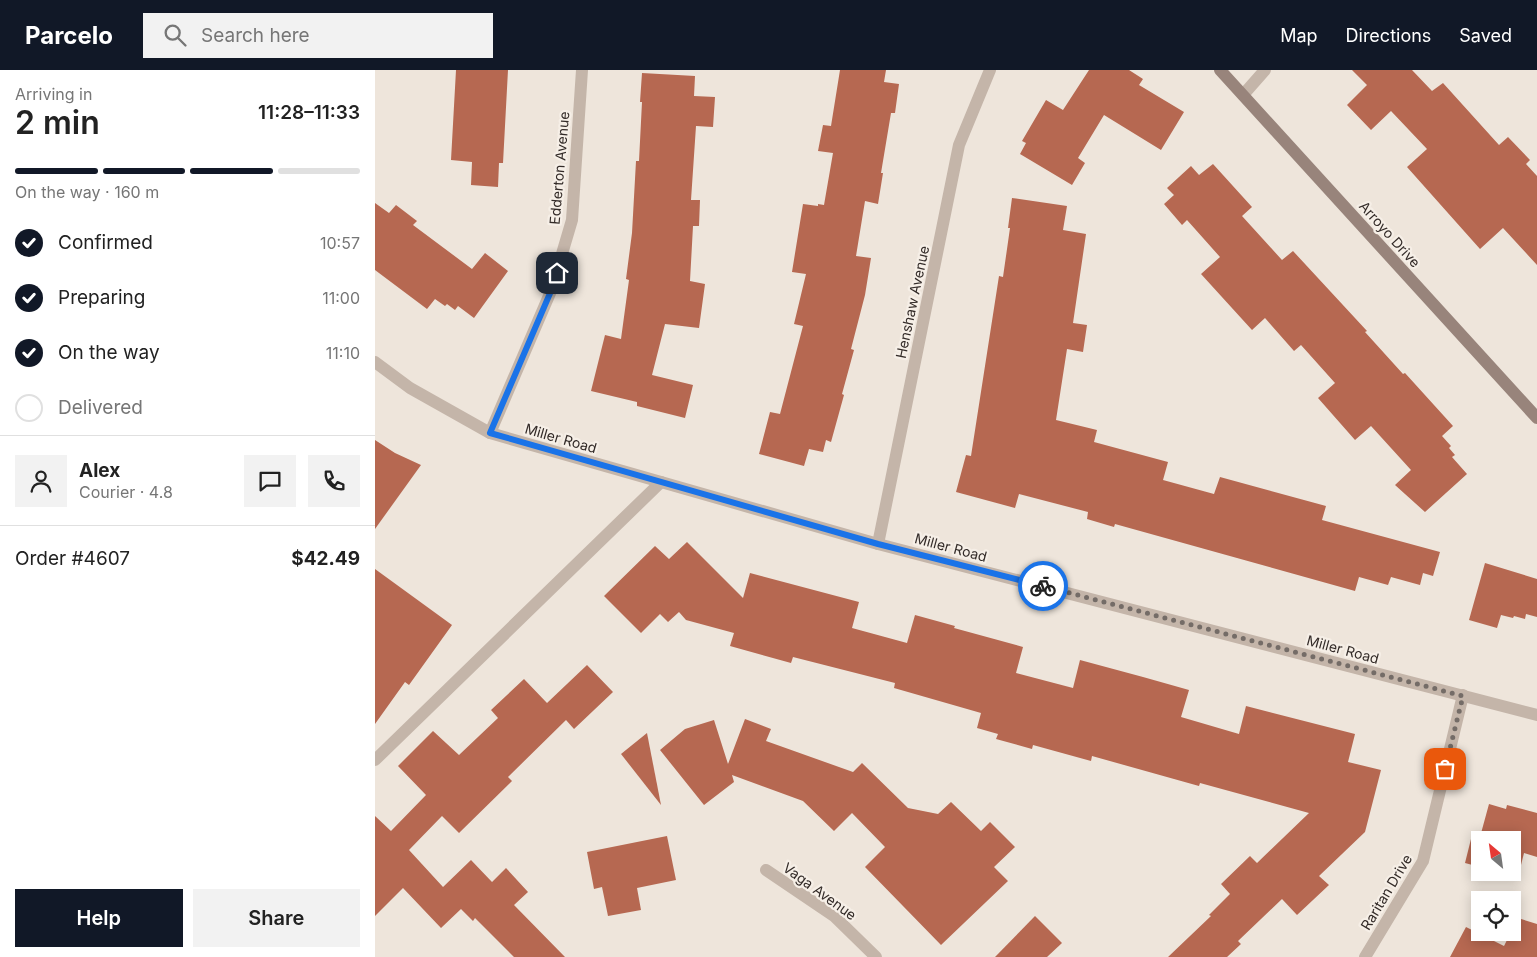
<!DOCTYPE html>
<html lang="en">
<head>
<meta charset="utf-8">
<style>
	:root { --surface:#fff; --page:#f2f2f2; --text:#222; --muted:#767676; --line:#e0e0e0; --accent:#111827 }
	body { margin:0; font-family:Inter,sans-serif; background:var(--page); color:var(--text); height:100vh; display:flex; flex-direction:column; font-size:19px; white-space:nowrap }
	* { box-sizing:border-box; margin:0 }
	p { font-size:16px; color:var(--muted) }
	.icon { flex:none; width:28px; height:28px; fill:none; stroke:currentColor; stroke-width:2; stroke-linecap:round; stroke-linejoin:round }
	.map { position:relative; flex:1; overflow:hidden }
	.sheet { display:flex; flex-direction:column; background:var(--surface); width:375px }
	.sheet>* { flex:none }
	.needle { width:32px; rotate:331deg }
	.controls { position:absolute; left:1096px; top:761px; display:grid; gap:10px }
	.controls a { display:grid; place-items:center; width:50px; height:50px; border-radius:0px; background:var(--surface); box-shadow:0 2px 12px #0003; font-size:25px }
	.pin { position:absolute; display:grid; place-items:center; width:42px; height:42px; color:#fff; margin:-21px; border-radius:10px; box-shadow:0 2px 8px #0006 }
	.courier { position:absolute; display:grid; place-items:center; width:50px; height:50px; margin:-25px; border:4px solid #1a73e8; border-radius:50%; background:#fff; color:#222; box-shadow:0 1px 6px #0007 }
	.overview em { font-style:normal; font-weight:600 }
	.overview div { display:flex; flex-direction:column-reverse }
	.overview { display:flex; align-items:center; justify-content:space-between; height:85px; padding:0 15px }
	h1 { font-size:32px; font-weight:600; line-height:38px }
	.bar { display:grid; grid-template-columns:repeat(4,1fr); gap:8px 5px; align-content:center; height:60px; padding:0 15px }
	.bar i { height:6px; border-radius:4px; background:var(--line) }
	.bar .active { background:var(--accent) }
	.bar p { grid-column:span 4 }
	.line { display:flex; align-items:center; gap:12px; padding:0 15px; border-top:1px solid var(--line) }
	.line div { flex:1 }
	.round { display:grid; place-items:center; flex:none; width:52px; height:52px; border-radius:0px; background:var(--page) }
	ol { padding:0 15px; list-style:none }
	li { display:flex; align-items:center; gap:15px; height:55px }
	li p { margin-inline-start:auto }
	li .icon { padding:5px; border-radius:50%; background:var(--accent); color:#fff; stroke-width:4 }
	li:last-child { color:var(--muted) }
	li i { width:28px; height:28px; border:2px solid var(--line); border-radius:50% }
	.primary-button { display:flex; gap:10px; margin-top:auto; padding:10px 15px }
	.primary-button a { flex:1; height:58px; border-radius:0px; background:var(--accent); color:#fff; font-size:20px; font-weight:600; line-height:58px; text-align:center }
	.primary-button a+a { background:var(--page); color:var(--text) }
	header { display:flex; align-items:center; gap:30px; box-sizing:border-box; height:70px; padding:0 25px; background:var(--accent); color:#fff }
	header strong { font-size:24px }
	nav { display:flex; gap:28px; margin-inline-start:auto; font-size:18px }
	.search { width:350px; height:45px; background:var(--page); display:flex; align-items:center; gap:12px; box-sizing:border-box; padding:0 18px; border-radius:0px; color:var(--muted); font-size:19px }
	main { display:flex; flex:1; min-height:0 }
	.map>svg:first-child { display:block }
	.building { fill:#b66851 }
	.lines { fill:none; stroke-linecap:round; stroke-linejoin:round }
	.lane { stroke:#c4b5a9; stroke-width:12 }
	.street { stroke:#c4b5a9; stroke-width:12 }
	.secondary { stroke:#98847b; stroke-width:12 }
	.done { stroke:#746c67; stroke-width:5; stroke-dasharray:0 9 }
	.route { stroke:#1a73e8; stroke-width:6 }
	.labels { text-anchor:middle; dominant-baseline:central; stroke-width:4.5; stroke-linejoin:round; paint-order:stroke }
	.street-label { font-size:14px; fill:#332b28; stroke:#f6efe7 }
</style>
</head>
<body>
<header>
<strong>Parcelo</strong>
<div class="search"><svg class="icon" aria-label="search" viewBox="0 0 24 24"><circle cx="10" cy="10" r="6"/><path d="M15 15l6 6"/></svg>Search here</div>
<nav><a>Map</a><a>Directions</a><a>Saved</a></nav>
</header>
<main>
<section class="sheet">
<div class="overview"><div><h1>2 min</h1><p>Arriving in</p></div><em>11:28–11:33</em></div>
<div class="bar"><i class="active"></i><i class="active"></i><i class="active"></i><i></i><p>On the way · 160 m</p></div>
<ol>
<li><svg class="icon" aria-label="check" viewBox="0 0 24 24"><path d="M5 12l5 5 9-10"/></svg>Confirmed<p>10:57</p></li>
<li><svg class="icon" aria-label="check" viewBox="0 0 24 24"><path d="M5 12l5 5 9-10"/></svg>Preparing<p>11:00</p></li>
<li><svg class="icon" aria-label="check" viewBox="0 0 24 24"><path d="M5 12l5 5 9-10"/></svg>On the way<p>11:10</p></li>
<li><i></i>Delivered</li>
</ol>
<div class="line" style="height:90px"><a class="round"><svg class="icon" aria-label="person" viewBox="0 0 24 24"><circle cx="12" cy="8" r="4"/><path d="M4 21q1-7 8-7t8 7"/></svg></a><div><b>Alex</b><p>Courier · 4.8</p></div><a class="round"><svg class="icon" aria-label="chat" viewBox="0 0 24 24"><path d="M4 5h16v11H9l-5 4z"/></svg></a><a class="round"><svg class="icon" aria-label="phone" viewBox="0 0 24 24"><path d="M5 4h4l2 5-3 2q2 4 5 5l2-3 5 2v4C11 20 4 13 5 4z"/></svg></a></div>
<div class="line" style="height:65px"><div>Order #4607</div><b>$42.49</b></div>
<div class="primary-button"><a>Help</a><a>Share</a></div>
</section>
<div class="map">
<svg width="1162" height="887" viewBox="0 0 1162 887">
	<rect width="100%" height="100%" fill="#eee5db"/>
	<g class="building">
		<polygon points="81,0 133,0 128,93 124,93 123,117 96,115 97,92 76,90"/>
		<polygon points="465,0 511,0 509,12 524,14 520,43 516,43 506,103 508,103 503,134 490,131 481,186 496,188 490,225 476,279 479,280 467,324 469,325 456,372 451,370 448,382 434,379 429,396 384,384 395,342 405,344 428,256 419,254 431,204 417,202 428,134 443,136 443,134 449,135 458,83 443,81 448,55 456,56"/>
		<polygon points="714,0 754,0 768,9 764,15 809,42 786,80 729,45 703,88 710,93 697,115 645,84 651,73 647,71 671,30 688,40"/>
		<polygon points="977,0 1037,0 1057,21 1068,13 1124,75 1133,67 1155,90 1151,94 1162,106 1162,195 1128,158 1105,179 1032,97 1052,79 1016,41 996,60 972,35 992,15"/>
		<polygon points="267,3 320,6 319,26 340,27 338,57 321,56 316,130 325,130 324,156 318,156 315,211 330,214 324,258 290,254 277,305 318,315 310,348 262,336 262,332 216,321 230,265 246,269 254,210 251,209 257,163 261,91 264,91 267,32 265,32"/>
		<polygon points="838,94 877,137 867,146 907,190 918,181 992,261 990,262 1028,304 1030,303 1078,356 1067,366 1076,376 1074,378 1080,385 1077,387 1092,404 1050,442 1020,415 1036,400 996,356 980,370 943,328 960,313 926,275 919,281 890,248 877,260 826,204 845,187 812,150 807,155 789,134 799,125 792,118 816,96 824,105"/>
		<polygon points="637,128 692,136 688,160 711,164 698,253 712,255 708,282 692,279 681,350 722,360 719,372 793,392 788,410 839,424 845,407 951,436 947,450 1065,482 1058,506 1048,503 1045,515 1016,507 1013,515 984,507 980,521 740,454 739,457 712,449 713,442 644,424 640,438 581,422 591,385 596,386 624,206 628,207 635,158 633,158"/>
		<polygon points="0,133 14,143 21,135 42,151 38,155 97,199 110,183 133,201 99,248 83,236 80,240 72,234 70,236 60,229 52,239 0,200"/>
		<polygon points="0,370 20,383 46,395 0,459"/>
		<polygon points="312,472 368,528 375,503 484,532 477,558 532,573 540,545 580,556 579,558 648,577 641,603 698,618 705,590 768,607 814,620 806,647 864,664 871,636 980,664 973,692 1006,700 990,762 944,806 954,815 922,845 907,829 863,871 866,874 852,887 793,887 836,846 834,845 855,824 846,814 875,786 882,793 934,743 825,713 824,716 717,686 716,691 658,675 657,679 621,669 623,664 602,658 606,643 519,618 520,613 418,587 416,593 355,576 359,563 311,550 304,542 293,552 285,544 266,563 229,526 280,476 294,489"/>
		<polygon points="1110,493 1162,509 1162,547 1151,544 1150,549 1139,546 1138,548 1126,545 1122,558 1094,550"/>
		<polygon points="0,499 77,555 34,615 30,612 0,654"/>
		<polygon points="212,595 238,622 199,659 191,650 133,707 137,711 84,763 67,746 34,780 68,817 96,790 117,812 131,798 153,822 139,835 190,887 139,887 100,848 98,851 86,839 66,858 28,818 0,846 0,746 16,761 51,725 23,696 58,661 84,685 123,648 116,640 149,609 172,633"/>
		<polygon points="370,649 396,659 391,671 478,702 487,693 533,738 563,744 576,732 606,761 615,752 640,777 619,797 633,811 566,875 490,797 510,777 477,743 459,761 428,731 357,705 359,712 329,735 285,680 310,659 339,650 353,694"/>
		<polygon points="272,663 286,735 246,684"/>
		<polygon points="1114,734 1131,739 1132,735 1162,743 1162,787 1149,783 1143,807 1125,802 1138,802 1138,770 1105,770 1105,797 1090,793 1097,765 1105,767"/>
		<polygon points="292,766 301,810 262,818 266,840 233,846 227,817 219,819 212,782"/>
		<polygon points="660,846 687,873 672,887 620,887"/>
		<polygon points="1143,848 1162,854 1162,887 1075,887 1091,857 1129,876 1136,862 1138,862 1138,859"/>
	</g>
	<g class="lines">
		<polyline class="lane" points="0,690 286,412"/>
		<g class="street">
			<polyline points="868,25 890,0"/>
			<polyline points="0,292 35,318 115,363 503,474 1162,645"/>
			<polyline points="115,363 176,221 197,150 207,0"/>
			<polyline points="503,474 584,75 615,0"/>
			<polyline points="391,800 459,846 501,887"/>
			<polyline points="990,887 1048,791 1088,625"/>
		</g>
		<polyline class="secondary" points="845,0 1162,348"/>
	</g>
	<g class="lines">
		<polyline class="done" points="668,516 1088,626 1070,699"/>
		<polyline class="route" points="182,203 176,221 115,363 503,474 668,516"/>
	</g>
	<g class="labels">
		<g class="street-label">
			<text transform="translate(184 98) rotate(-85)">Edderton Avenue</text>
			<text transform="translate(1015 164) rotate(48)">Arroyo Drive</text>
			<text transform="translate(537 232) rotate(-78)">Henshaw Avenue</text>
			<text transform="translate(186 368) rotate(16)">Miller Road</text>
			<text transform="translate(576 477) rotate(15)">Miller Road</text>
			<text transform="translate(968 579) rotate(15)">Miller Road</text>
			<text transform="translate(445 821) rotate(36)">Vaga Avenue</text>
			<text transform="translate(1011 822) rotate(-59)">Raritan Drive</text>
		</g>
	</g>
</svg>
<div class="controls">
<a><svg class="needle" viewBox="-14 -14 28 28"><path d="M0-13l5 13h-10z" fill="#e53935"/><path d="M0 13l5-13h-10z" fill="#767676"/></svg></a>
<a><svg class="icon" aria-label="locate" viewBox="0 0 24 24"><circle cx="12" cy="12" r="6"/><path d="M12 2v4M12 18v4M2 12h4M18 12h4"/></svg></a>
</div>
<div class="pin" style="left:1070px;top:699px;background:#ea580c"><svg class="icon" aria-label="bag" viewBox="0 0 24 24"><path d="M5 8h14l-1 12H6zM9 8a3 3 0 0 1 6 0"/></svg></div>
<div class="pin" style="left:182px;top:203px;background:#1f2937"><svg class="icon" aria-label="home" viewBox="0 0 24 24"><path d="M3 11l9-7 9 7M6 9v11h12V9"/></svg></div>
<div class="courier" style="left:668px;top:516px"><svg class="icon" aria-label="bike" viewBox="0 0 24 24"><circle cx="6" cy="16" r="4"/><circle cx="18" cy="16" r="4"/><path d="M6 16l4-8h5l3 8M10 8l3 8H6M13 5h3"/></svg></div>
</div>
</main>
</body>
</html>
